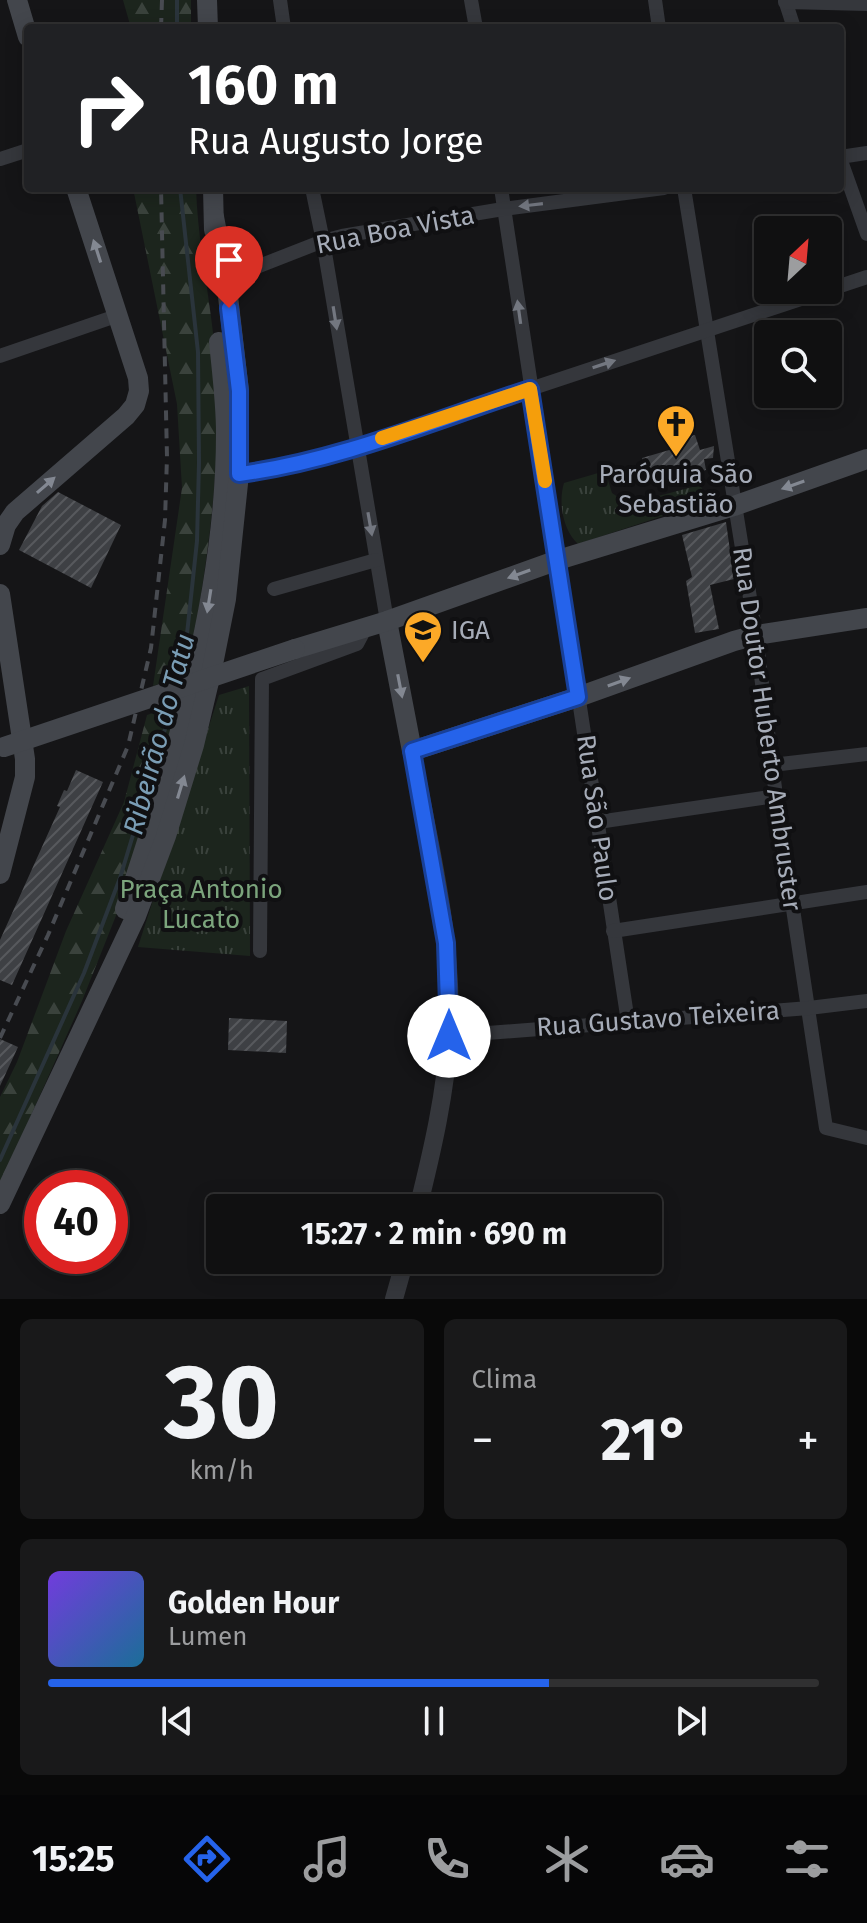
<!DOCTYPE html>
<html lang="pt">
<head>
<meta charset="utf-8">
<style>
	body { margin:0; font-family:"Fira Sans",sans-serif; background:#19191a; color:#f1f3f6; height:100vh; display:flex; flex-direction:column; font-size:30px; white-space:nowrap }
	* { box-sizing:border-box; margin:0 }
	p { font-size:26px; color:#9c9d9f }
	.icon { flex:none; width:44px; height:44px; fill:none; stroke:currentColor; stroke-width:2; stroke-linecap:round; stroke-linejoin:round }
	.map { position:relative; height:1299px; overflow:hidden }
	.drawer { display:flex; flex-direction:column; gap:20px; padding:20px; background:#090909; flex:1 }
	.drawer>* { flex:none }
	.guide { position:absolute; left:24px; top:24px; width:820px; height:168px; border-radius:8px; box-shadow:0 4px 20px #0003,0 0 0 2px #303031; background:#202124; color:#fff; overflow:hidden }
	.needle { width:52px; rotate:26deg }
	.fabs { position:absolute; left:754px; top:216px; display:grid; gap:16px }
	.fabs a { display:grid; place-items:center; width:88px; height:88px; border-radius:8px; background:#101011; box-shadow:0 4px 20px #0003,0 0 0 2px #303031; font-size:40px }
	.speed { position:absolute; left:24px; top:1170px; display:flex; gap:16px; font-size:40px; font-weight:700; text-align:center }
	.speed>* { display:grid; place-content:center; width:104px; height:104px; border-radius:50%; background:#101011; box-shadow:0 4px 20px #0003,0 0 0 2px #303031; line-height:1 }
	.speed .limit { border:12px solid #d22; background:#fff; color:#111 }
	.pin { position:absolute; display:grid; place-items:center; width:68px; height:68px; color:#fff; margin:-82px -34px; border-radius:50% 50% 50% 0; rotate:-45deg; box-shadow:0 0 8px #0007 }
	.pin .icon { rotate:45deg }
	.me { position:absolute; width:88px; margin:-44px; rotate:0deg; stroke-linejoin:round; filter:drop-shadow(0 0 6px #0008) }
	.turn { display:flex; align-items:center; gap:28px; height:168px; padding:0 32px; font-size:36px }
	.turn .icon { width:104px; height:104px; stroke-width:2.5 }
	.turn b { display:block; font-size:56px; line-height:68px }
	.big { font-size:60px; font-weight:700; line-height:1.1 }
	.drawer .widget { flex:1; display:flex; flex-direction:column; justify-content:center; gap:12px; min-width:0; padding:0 28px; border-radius:12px; background:#19191a }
	.drawer .dial { align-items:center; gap:0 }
	.dial b { font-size:104px; line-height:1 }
	.song { display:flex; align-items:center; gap:24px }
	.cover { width:96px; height:96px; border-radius:12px; background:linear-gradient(135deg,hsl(260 70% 55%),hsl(200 70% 35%)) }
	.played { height:8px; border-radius:4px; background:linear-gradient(90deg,#2563eb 65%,#303031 65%) }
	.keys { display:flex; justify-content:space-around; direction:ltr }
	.heat { display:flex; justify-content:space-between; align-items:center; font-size:44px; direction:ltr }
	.drawer .tiles { flex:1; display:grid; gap:20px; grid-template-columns:1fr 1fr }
	.widget:last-child { grid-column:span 2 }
	.trip { position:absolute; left:206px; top:1194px; width:456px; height:80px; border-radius:8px; background:#101011; box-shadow:0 4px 20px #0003,0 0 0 2px #303031; font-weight:700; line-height:80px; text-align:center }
	.tabs { display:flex; height:128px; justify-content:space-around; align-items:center; background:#060607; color:#9c9d9f }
	.tabs .icon { width:56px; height:56px }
	.tabs .on { color:#2563eb }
	.tabs b { font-size:36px; color:#f1f3f6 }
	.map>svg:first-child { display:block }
</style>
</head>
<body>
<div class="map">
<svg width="867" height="1299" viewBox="0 0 867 1299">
	<defs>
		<pattern id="grass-tufts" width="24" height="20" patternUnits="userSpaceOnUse" patternTransform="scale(2)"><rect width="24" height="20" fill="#1c251d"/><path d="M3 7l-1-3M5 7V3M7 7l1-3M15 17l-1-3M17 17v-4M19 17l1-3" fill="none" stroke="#3a423c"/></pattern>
		<pattern id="forest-firs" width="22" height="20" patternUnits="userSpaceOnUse" patternTransform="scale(2)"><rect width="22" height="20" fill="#1c251d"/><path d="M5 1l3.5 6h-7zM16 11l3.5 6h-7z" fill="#3a423c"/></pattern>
		<pattern id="building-hatch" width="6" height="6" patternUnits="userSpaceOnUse" patternTransform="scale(2)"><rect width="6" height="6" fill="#3e4044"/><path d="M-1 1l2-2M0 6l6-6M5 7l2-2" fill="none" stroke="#57595d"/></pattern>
	</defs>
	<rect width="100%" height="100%" fill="#151517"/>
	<g fill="url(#grass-tufts)">
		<path d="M605,471L612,493L628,504L700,485L704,492L702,503L578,544C563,530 558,503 564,483Z"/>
		<polygon points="249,686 250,956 138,947 219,695"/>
	</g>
	<g fill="url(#forest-firs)">
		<polygon points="123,0 191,0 191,28 131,28"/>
		<path d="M133,188H196C198,253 215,317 217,383C221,481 204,578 188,675L153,686L182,488L177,404Z"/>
		<polygon points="183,703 125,893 82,1001 0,1185 0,1097 17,1062 66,931 124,802 147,715"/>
	</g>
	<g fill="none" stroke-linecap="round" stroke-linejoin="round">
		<g stroke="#2a343b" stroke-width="4">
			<polyline points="177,0 177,28"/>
			<polyline points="177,683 187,634 197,541 199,463 198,352 180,188"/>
			<polyline points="0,1160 84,973 120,878 175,696"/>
		</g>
	</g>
	<g fill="url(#building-hatch)">
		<polygon points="695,435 700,450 714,446 713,458 704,459 706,470 649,483 642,458 683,446 681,438"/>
		<polygon points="58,492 121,525 91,588 19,550 42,506"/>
		<polygon points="726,522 734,579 710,585 719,629 695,633 686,581 692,577 682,535"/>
		<polygon points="76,770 103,782 12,985 0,980 0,940 60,807 57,806 64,790 67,791"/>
		<polygon points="229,1018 287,1021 286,1053 228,1050"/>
		<polygon points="0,1039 18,1047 0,1086"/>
	</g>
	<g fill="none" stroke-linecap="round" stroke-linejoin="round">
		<g stroke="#35373c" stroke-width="14">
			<polyline points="280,0 284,28"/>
			<polyline points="471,0 476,28"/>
			<polyline points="655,0 659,28"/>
			<polyline points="785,0 794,28"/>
			<polyline points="785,2 867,4"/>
			<polyline points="840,157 867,153"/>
			<polyline points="840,158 867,234"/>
			<polyline points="0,159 28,150"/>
			<polyline points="312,188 323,241 387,621"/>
			<polyline points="501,188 628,1022"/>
			<polyline points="684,188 756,635 776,796 826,1128 867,1138"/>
			<polyline points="226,279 323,241 342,236 503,209 664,188"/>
			<polyline points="0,356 119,315"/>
			<polyline points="239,474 271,469 356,447 867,277"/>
			<polyline points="274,589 376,560"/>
			<polyline points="772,765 867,754"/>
			<polyline points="598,822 776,796"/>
			<polyline points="613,931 867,892"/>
			<polyline points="260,951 262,679 357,644 366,627"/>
			<polyline points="449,1036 809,1008 867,1001"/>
		</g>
		<g stroke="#35373c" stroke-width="18">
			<path d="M412,751C429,844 454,939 449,1034C446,1092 432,1152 418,1208"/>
			<polyline points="394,1299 405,1260"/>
		</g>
		<g stroke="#43464c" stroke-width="20">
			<polyline points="17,0 28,37"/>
			<polyline points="207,0 208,28"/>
			<polyline points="213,188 214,230"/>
			<polyline points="0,545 6,525 15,512 126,416 135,405 139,391 138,378 76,188"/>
			<polyline points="0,594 25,759 25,777 0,874"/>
			<polyline points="387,621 412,751 578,697 734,641 756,635 867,618"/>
			<polyline points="295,649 387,621 558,560 734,506 867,459"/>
			<path d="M125,909C176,755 226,596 226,433C226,403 222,372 219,342"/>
			<polyline points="0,1204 136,916 166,836 194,745 212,669 226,599 239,474 239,391 226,279 214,217"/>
		</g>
		<g stroke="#484b51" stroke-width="4" stroke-dasharray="10 8" stroke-linecap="butt">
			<polyline points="161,28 162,0"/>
			<polyline points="0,1038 48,935 128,746 151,648 165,520 167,457 161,188"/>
		</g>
		<polyline stroke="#43464c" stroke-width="20" points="4,747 295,649"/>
	</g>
	<defs><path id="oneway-solid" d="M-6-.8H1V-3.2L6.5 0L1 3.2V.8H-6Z" transform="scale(2)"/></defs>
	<g fill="#737780">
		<use href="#oneway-solid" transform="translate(531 205) rotate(173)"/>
		<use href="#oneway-solid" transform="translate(519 312) rotate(-98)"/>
		<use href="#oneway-solid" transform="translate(335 318) rotate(81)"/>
		<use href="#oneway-solid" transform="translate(604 364) rotate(-18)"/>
		<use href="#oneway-solid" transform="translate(370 524) rotate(80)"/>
	</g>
	<g fill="#838892">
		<use href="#oneway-solid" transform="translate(97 251) rotate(-108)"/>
		<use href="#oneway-solid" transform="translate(46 485) rotate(-41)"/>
		<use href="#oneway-solid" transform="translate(793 485) rotate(161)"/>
		<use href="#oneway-solid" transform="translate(519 574) rotate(160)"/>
		<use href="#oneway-solid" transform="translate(209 601) rotate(99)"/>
		<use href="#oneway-solid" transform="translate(619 682) rotate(-20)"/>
		<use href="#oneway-solid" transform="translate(400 686) rotate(79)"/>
		<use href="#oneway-solid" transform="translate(181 787) rotate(-73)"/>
	</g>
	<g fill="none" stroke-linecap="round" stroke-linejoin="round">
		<g stroke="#184099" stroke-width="20">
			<path id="route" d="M229,308L239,391V474C339,461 435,420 530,389L578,697L412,751L446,943L449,1036"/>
		</g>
		<use href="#route" stroke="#2563eb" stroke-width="14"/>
		<polyline stroke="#f59e0b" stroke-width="14" points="382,438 530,389 545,481"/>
	</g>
	<defs>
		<g id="church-pin" transform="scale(2)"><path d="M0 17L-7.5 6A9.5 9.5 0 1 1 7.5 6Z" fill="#fca927" stroke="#101012"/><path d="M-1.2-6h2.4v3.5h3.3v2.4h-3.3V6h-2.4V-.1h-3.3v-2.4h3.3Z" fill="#111"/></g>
		<g id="university-pin" transform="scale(2)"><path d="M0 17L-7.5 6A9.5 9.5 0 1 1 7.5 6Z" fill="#fca927" stroke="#101012"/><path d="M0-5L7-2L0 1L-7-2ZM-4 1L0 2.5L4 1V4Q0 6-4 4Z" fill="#111"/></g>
	</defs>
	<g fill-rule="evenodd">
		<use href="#church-pin" x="676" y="424"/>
		<use href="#university-pin" x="423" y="630"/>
	</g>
	<g text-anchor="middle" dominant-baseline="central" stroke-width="8" stroke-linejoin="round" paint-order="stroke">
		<g font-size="26" fill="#a6acb8" stroke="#101012">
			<text transform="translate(395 230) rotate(-11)">Rua Boa Vista</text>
			<text transform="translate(767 729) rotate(82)">Rua Doutor Huberto Ambruster</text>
			<text transform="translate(597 818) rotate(82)">Rua São Paulo</text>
			<text transform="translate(658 1019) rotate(-4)">Rua Gustavo Teixeira</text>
		</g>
		<g font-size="26" fill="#a6acb8" stroke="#101012">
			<text x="676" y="474">Paróquia São<tspan x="676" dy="30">Sebastião</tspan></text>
			<text x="451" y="630" text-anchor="start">IGA</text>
		</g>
		<g font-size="26" fill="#7ba47c" stroke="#101012">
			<text x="201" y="889">Praça Antonio<tspan x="201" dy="30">Lucato</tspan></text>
		</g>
		<g font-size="28" font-style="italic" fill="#7a9db5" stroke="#101012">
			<text transform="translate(159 734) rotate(-75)">Ribeirão do Tatu</text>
		</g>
	</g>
</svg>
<div class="fabs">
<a><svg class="needle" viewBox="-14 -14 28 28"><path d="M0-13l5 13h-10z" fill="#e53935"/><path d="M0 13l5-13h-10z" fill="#9c9d9f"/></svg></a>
<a><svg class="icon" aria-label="search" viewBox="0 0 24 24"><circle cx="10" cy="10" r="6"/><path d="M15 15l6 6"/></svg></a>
</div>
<div class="speed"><div class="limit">40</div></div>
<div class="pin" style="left:229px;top:308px;background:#d93025"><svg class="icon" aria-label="arrive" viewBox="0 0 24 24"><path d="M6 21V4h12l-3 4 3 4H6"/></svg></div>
<svg class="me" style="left:449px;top:1036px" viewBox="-20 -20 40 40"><circle r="19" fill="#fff"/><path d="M0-13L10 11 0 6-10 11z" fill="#2563eb"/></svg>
<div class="trip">15:27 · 2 min · 690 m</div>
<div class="guide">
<div class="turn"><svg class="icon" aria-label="right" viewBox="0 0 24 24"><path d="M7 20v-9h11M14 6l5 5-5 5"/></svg><div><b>160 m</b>Rua Augusto Jorge</div></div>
</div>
</div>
<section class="drawer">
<div class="tiles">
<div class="widget dial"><b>30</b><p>km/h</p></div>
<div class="widget"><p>Clima</p>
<div class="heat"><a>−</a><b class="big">21°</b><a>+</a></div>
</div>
<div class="widget">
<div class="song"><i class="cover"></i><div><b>Golden Hour</b><p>Lumen</p></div></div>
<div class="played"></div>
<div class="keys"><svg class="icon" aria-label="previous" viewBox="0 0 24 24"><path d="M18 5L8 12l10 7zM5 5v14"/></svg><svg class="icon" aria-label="pause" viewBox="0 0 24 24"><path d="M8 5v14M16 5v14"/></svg><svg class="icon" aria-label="next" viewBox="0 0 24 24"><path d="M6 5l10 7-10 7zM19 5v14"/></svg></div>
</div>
</div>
</section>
<nav class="tabs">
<b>15:25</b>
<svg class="icon on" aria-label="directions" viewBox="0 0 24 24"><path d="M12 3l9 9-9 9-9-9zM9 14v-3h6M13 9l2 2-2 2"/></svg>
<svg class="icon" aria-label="music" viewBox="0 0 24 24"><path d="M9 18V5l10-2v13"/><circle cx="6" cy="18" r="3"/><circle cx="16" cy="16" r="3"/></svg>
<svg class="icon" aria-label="phone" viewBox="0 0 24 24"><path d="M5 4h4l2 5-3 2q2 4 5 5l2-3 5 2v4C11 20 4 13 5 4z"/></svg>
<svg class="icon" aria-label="climate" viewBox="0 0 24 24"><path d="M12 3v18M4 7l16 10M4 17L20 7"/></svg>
<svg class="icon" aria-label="car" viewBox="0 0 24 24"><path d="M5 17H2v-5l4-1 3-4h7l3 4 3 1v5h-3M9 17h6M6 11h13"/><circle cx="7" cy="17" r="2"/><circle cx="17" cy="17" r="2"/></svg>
<svg class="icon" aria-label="filters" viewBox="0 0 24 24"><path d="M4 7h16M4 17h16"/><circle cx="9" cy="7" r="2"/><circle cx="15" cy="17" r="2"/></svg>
</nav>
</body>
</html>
